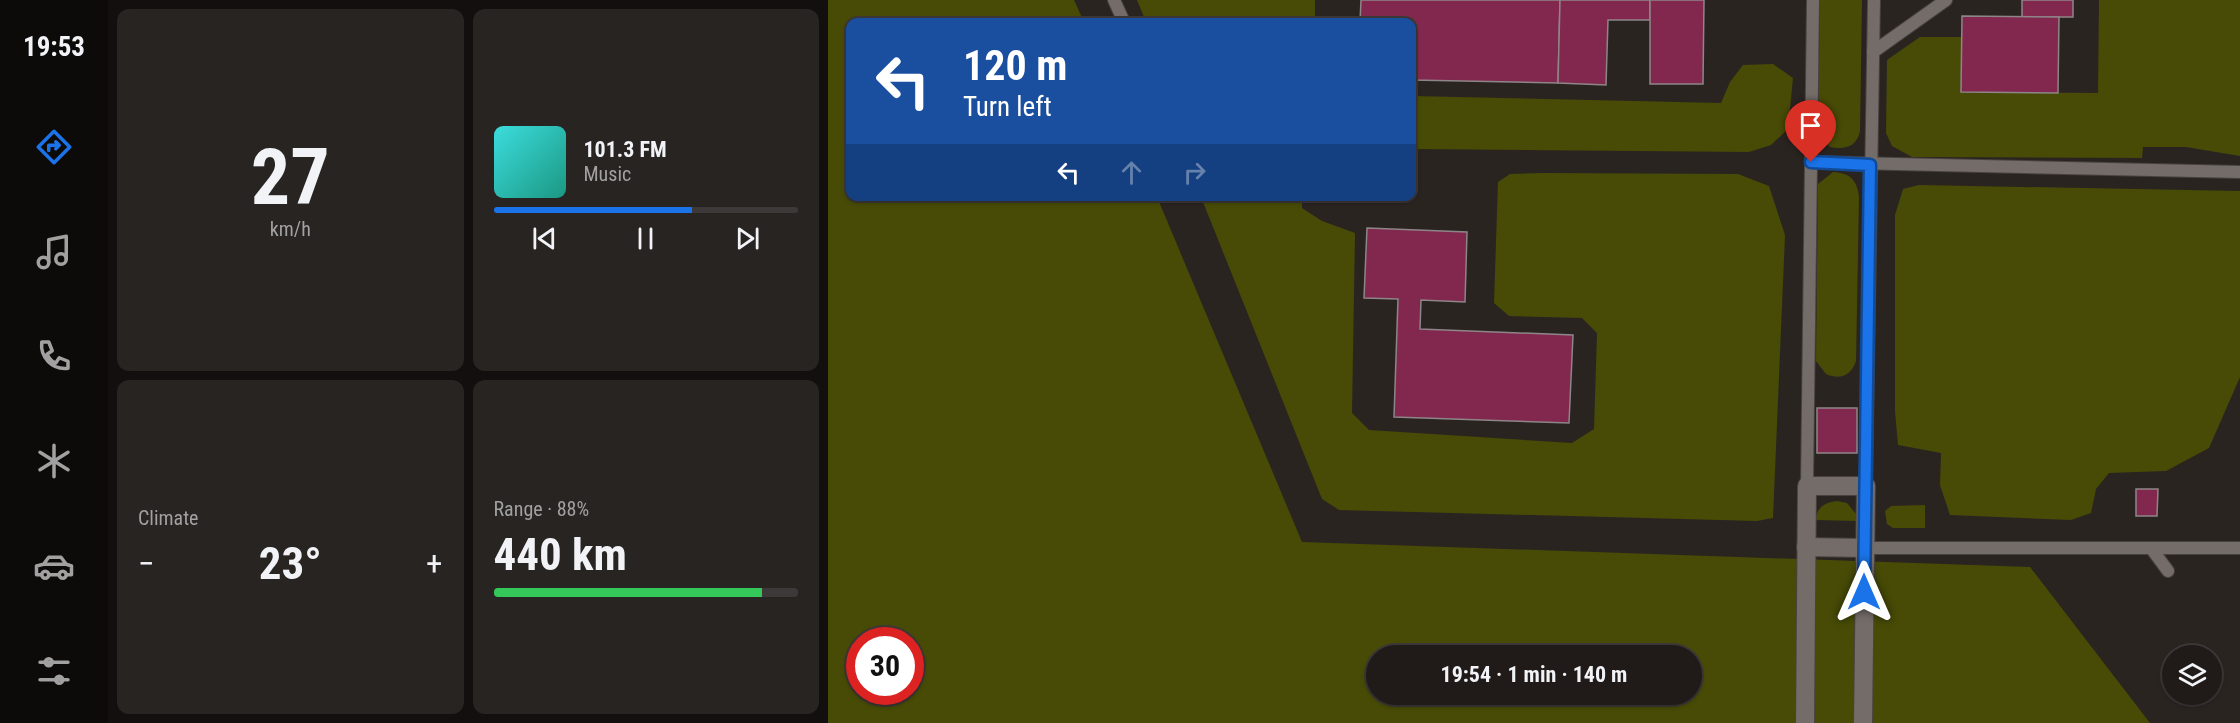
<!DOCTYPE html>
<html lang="en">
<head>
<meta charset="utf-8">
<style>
	body { margin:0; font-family:"Roboto Condensed",sans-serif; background:#282422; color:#f1f3f6; height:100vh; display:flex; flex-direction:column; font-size:22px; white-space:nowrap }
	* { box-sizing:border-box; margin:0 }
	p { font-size:20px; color:#a2a1a2 }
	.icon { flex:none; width:33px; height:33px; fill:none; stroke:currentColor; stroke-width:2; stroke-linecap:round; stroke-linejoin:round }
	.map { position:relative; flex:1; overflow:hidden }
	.details { display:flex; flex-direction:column; gap:9px; padding:9px; background:#120f0e; width:720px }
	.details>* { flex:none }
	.banner { position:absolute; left:18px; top:18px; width:570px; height:183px; border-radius:12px; box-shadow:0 2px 4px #0004,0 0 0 2px #3d3938; background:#1a4fa0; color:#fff; overflow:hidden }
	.fabs { position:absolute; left:1334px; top:645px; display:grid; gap:12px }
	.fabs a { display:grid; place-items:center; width:60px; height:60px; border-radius:50%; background:#201b19; box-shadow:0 2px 4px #0004,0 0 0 2px #3d3938; font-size:30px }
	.speed { position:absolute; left:18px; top:627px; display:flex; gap:12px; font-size:30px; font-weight:700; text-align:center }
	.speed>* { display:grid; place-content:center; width:78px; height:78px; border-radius:50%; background:#201b19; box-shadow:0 2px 4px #0004,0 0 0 2px #3d3938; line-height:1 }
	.speed .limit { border:9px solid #d22; background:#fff; color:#111 }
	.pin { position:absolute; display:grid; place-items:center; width:51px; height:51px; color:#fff; margin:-62px -26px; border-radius:50% 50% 50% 0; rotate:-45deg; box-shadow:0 0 6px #0007 }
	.pin .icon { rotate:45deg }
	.me { position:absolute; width:66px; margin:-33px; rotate:0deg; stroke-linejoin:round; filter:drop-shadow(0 0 4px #0008) }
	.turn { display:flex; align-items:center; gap:21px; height:126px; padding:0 18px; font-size:27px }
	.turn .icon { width:78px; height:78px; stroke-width:2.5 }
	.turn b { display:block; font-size:42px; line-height:51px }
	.lanes { display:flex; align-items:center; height:57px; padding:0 18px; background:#0003; justify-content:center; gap:30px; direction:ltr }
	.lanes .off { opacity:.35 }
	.big { font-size:45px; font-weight:700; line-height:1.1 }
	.details .card { flex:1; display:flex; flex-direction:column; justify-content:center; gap:9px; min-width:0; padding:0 21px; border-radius:12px; background:#282422 }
	.details .dial { align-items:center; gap:0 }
	.dial b { font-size:78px; line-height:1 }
	.song { display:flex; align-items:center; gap:18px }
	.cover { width:72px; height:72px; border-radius:9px; background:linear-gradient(135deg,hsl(180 70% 55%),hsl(170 70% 35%)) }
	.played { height:6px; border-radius:3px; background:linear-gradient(90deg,#1a73e8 65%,#3d3938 65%) }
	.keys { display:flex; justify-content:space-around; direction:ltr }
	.heat { display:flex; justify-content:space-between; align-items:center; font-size:33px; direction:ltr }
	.charge { height:9px; border-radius:4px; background:linear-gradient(90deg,#34c759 88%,#3d3938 0) }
	.details .tiles { flex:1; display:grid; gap:9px; grid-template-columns:repeat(2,1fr) }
	.trip { position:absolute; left:538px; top:645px; width:336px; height:60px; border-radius:30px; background:#201b19; box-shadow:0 2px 4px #0004,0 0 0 2px #3d3938; font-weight:700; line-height:60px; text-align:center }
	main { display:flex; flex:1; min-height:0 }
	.tabs { display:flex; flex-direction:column; width:108px; justify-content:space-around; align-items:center; background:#0d0b0a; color:#a2a1a2 }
	.tabs .icon { width:42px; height:42px }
	.tabs .current { color:#1a73e8 }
	.tabs b { font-size:27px; color:#f1f3f6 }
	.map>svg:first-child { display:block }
</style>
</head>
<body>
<main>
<nav class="tabs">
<b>19:53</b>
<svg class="icon current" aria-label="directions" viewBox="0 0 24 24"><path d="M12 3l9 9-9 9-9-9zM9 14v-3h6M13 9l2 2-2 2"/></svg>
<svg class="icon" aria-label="music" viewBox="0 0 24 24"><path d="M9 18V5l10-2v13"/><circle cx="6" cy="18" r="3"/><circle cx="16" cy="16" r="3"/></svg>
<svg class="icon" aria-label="phone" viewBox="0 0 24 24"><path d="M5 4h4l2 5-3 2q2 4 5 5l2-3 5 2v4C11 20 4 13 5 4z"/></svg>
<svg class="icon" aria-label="climate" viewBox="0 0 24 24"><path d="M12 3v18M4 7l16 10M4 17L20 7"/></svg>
<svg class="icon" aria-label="car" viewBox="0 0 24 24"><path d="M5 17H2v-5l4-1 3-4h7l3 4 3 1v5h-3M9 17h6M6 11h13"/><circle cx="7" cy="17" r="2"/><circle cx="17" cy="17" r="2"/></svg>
<svg class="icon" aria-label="filters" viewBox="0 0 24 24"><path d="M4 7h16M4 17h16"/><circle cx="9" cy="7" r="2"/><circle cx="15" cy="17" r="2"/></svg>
</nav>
<section class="details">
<div class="tiles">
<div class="card dial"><b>27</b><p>km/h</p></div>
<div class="card">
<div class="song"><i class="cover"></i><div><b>101.3 FM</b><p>Music</p></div></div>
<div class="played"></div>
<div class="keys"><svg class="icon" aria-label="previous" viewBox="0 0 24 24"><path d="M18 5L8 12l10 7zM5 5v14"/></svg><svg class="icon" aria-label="pause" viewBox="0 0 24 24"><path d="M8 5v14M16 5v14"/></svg><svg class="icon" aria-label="next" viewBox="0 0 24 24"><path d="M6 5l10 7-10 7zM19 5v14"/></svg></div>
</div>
<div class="card"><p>Climate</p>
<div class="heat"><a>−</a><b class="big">23°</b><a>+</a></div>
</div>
<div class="card"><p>Range · 88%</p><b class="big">440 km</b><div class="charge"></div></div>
</div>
</section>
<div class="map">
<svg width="1412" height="723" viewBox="0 0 1412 723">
	<rect width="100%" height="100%" fill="#2a2421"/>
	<g fill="#474b06" fill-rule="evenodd">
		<path d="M0,0H246L256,22H22V196L329,197L474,542L1202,567L1322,723H0ZM32,640H82V692H32ZM549,656H864V694H549Z"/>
		<polygon points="309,0 487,0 487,22 318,22"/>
		<path d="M992,0H1034L1032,131C1029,147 1016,150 1002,147L990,131Z"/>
		<polygon points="1271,0 1412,0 1412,156 1358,147 1315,147 1314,158 1084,157 1064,146 1058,133 1059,60 1092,37 1134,37 1133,92 1270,93"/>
		<polygon points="945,64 965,78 960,129 943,145 921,152 584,149 584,96 893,103 902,82 915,65"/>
		<path d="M1005,172C1022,173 1029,180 1031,197L1028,361C1023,376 1012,380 998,374L988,361L990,184Z"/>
		<polygon points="714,173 910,174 941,186 957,235 945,518 929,521 511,510 494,499 373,197 474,197 474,208 494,221 527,233 524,413 541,430 744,443 766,429 769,333 754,318 681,316 666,303 670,182 682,174"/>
		<polygon points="1091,185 1412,191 1412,377 1381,448 1338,471 1281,473 1268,489 1263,513 1243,520 1122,515 1112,485 1113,453 1070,445 1067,411 1067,215 1075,189"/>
		<path d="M1009,501L1019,503L1028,514L1030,521L987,520C990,507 995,503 1009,501Z"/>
		<polygon points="1097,505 1097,528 1065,528 1059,524 1057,511 1063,506"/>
	</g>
	<g fill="#82284f" stroke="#8e8588" stroke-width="1.5">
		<polygon points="533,0 732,0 730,83 584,80 584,22 532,22"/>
		<polygon points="732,0 822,0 822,20 780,20 778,85 730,83"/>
		<polygon points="822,0 876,0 875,84 822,84"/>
		<rect x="1194" y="0" width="51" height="17"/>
		<polygon points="1134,16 1231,17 1230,93 1133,92"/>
		<polygon points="539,228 639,232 637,302 593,300 592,329 745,335 741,423 566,417 570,299 536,298"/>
		<rect x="989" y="408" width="40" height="45"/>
		<polygon points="1308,489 1330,489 1329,516 1308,516"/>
	</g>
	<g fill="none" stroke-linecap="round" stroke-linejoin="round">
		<g stroke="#484340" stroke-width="14">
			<g id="lane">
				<polyline points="286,0 296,22"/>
				<polyline points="1045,52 1118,0"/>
				<polyline points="983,162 1412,172"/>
				<polyline points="979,486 985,0"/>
				<polyline points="1038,486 1046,0"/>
				<polyline points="1036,548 1412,548"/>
				<polyline points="1323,548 1340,571"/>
			</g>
		</g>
		<g stroke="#484340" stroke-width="20">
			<g id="street">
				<polyline points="978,547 1036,548"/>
				<polyline points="977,723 979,486 1038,486 1035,723"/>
			</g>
		</g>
		<use href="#lane" stroke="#736c68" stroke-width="12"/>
		<use href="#street" stroke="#736c68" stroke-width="18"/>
	</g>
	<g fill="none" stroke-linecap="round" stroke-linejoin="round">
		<g stroke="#114b97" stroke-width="15">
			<polyline id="route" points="983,162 1042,165 1036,592"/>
		</g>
		<use href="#route" stroke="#1a73e8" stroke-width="10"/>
	</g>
</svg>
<div class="fabs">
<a><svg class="icon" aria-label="layers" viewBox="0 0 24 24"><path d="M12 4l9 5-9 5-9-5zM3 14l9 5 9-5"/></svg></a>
</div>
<div class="speed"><div class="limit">30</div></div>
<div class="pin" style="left:983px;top:162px;background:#d93025"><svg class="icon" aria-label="arrive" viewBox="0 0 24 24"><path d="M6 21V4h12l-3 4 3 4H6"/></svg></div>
<svg class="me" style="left:1036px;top:592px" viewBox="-20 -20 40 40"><path d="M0-17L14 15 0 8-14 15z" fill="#1a73e8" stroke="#fff" stroke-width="4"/></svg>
<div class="trip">19:54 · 1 min · 140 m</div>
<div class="banner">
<div class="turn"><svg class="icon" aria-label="left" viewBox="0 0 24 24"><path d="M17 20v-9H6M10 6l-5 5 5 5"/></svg><div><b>120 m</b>Turn left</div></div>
<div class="lanes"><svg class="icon" aria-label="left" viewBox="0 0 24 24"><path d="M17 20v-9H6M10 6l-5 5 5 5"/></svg><svg class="icon off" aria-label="ahead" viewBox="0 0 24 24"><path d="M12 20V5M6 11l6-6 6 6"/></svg><svg class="icon off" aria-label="right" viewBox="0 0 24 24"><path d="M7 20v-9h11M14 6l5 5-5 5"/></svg></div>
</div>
</div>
</main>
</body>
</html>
